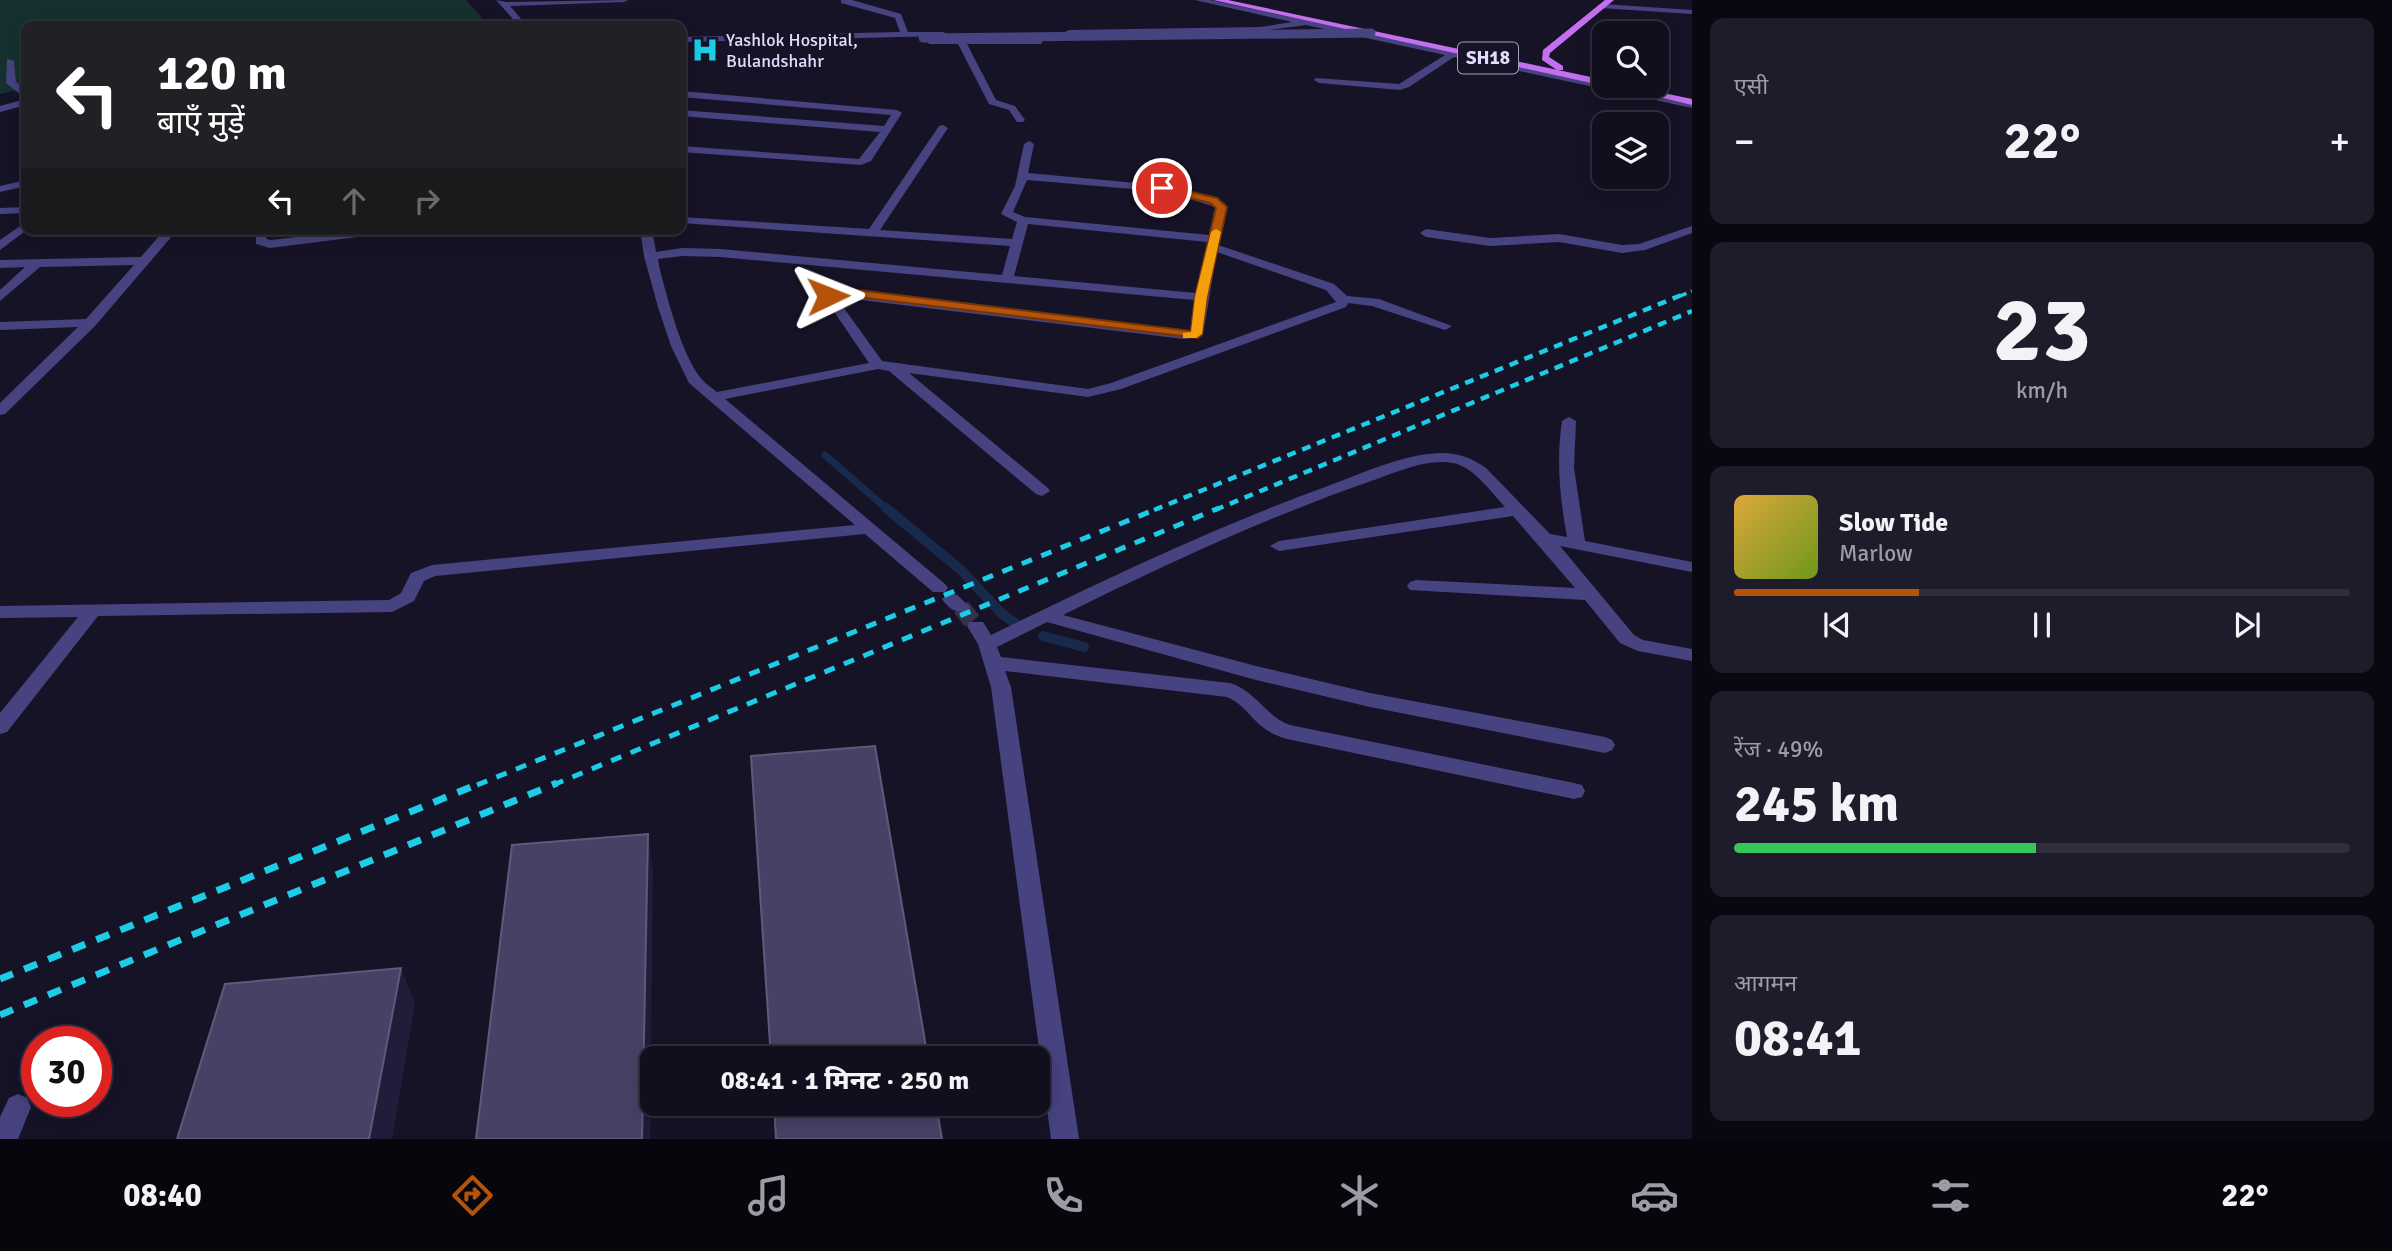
<!DOCTYPE html>
<html lang="hi">
<head>
<meta charset="utf-8">
<style>
	body { margin:0; font-family:Signika,"Noto Sans Devanagari",sans-serif; background:#1e1c2a; color:#f1f3f6; height:100vh; display:flex; flex-direction:column; font-size:26px; white-space:nowrap }
	* { box-sizing:border-box; margin:0 }
	p { font-size:23px; color:#9c9ca4 }
	.icon { flex:none; width:38px; height:38px; fill:none; stroke:currentColor; stroke-width:2; stroke-linecap:round; stroke-linejoin:round }
	.map { position:relative; flex:1; overflow:hidden }
	.drawer { display:flex; flex-direction:column; gap:18px; padding:18px; background:#090810; width:700px }
	.drawer>* { flex:none }
	.guide { position:absolute; left:21px; top:21px; width:665px; height:214px; border-radius:14px; box-shadow:0 4px 18px #0003,0 0 0 2px #302e3b; background:#202124; color:#fff; overflow:hidden }
	.controls { position:absolute; left:1592px; top:21px; display:grid; gap:14px }
	.controls a { display:grid; place-items:center; width:77px; height:77px; border-radius:14px; background:#110e1d; box-shadow:0 4px 18px #0003,0 0 0 2px #302e3b; font-size:35px }
	.speed { position:absolute; left:21px; top:1026px; display:flex; gap:14px; font-size:35px; font-weight:700; text-align:center }
	.speed>* { display:grid; place-content:center; width:91px; height:91px; border-radius:50%; background:#110e1d; box-shadow:0 4px 18px #0003,0 0 0 2px #302e3b; line-height:1 }
	.speed .limit { border:10px solid #d22; background:#fff; color:#111 }
	.pin { position:absolute; display:grid; place-items:center; width:60px; height:60px; color:#fff; margin:-30px; border:4px solid #fff; border-radius:50%; box-shadow:0 2px 7px #0007 }
	.me { position:absolute; width:77px; margin:-38px; rotate:88deg; stroke-linejoin:round; filter:drop-shadow(0 0 5px #0008) }
	.turn { display:flex; align-items:center; gap:24px; height:147px; padding:0 21px; font-size:32px }
	.turn .icon { width:91px; height:91px; stroke-width:2.5 }
	.turn b { display:block; font-size:49px; line-height:60px }
	.lanes { display:flex; align-items:center; height:66px; padding:0 21px; background:#0003; justify-content:center; gap:35px; direction:ltr }
	.lanes .off { opacity:.35 }
	.big { font-size:52px; font-weight:800; line-height:1.1 }
	.drawer .widget { flex:1; display:flex; flex-direction:column; justify-content:center; gap:10px; min-width:0; padding:0 24px; border-radius:14px; background:#1e1c2a }
	.drawer .dial { align-items:center; gap:0 }
	.dial b { font-size:91px; line-height:1 }
	.song { display:flex; align-items:center; gap:21px }
	.cover { width:84px; height:84px; border-radius:10px; background:linear-gradient(135deg,hsl(40 70% 55%),hsl(80 70% 35%)) }
	.played { height:7px; border-radius:4px; background:linear-gradient(90deg,#b45309 30%,#302e3b 30%) }
	.keys { display:flex; justify-content:space-around; direction:ltr }
	.heat { display:flex; justify-content:space-between; align-items:center; font-size:38px; direction:ltr }
	.charge { height:10px; border-radius:5px; background:linear-gradient(90deg,#34c759 49%,#302e3b 0) }
	.trip { position:absolute; left:640px; top:1046px; width:410px; height:70px; border-radius:14px; background:#110e1d; box-shadow:0 4px 18px #0003,0 0 0 2px #302e3b; font-weight:800; line-height:70px; text-align:center }
	.dock { display:flex; height:112px; justify-content:space-around; align-items:center; background:#07060c; color:#9c9ca4 }
	.dock .icon { width:49px; height:49px }
	.dock .on { color:#b45309 }
	.dock b { font-size:32px; color:#f1f3f6 }
	main { display:flex; flex:1; min-height:0 }
	.map>svg:first-child { display:block }
</style>
</head>
<body>
<main>
<div class="map">
<svg width="1692" height="1139" viewBox="0 0 1692 1139">
	<rect width="100%" height="100%" fill="#171327"/>
	<polygon fill="#163030" points="0,0 466,0 489,26 26,26 26,88 0,94"/>
	<g fill="none" stroke-linecap="round" stroke-linejoin="round">
		<polyline stroke="#172a4c" stroke-width="7" points="825,455 888,510"/>
		<g stroke="#172a4c" stroke-width="10">
			<polyline points="886,508 961,570 1001,613 1016,624"/>
			<polyline points="1043,636 1084,647"/>
		</g>
		<polyline stroke="#353147" stroke-width="18" stroke-dasharray="18 10" stroke-linecap="butt" points="961,607 976,626"/>
		<g fill="#474380" fill-rule="evenodd">
			<polygon points="496,0 506,2 628,0 624,2 510,6 527,26 519,26"/>
			<polygon points="841,0 852,0 901,14 908,32 943,32 947,34 943,36 681,42 681,37 900,32 895,18 841,3"/>
			<polygon points="1195,0 1210,0 1692,102 1692,108 1454,57 1409,87 1400,90 1319,83 1314,80 1316,78 1399,84 1445,55 1306,25 1261,31 1069,34 1065,32 1069,30 1261,27 1292,22"/>
			<polygon points="1603,4 1692,10 1692,14 1600,8"/>
			<polygon points="926,39 1044,39 1041,44 967,44 996,100 1015,106 1025,120 1023,122 1017,122 1009,110 989,104 958,44 929,44"/>
			<polygon points="7,59 14,61 16,82 26,91 26,99 6,83"/>
			<polygon points="681,91 897,110 902,113 871,161 861,165 681,152 681,146 859,159 880,132 681,116 681,110 884,126 891,115 681,97"/>
			<polygon points="26,99 26,105 0,112 0,106"/>
			<path d="M943,125L948,128L880,230L1012,239L1017,222L1001,214L1015,186L1024,144L1029,141L1034,144L1028,173L1169,186L1225,203L1218,245L1334,284L1347,296L1379,299L1452,326L1445,330L1372,306L1348,303L1346,307L1121,389L1088,397L909,373L1048,488L1050,491L1042,496L1036,494L889,371L878,369L725,399L945,584L948,588L945,592H933L865,534L435,576L424,581L414,601L392,612L98,616L7,732L0,734V713L78,617L0,618V606L389,600L401,593L411,573L432,565L855,525L689,383L671,346L658,307L644,256L640,229H652L656,252L682,248L720,249L1002,275L1010,246L681,223V217L869,229L939,126ZM1027,180L1168,192L1215,207L1209,235L1025,217L1013,212ZM1028,224L1207,242L1196,293L1014,276ZM1217,252L1326,290L1336,302L1111,383L1088,389L882,361L836,297L1184,339L1201,337L1203,334ZM682,256L720,257L1194,300L1190,330L1184,331L841,288L822,294L869,363L717,392C712,388 704,383 700,377C681,353 667,297 659,266L658,259Z"/>
			<polygon points="26,180 26,186 0,192 0,186"/>
			<polygon points="26,207 26,213 0,214 0,208"/>
			<polygon points="26,222 28,229 0,250 0,240"/>
			<polygon points="1692,226 1692,233 1645,250 1622,253 1559,242 1490,246 1426,237 1420,233 1426,229 1490,238 1559,234 1622,245 1639,244"/>
			<polygon points="165,229 178,229 95,326 5,414 0,415 0,403 78,327 0,330 0,322 86,319 134,265 40,267 0,301 0,290 25,267 0,268 0,260 141,257"/>
			<polygon points="256,229 268,229 266,239 271,240 365,229 403,229 397,232 270,248 256,244"/>
			<path d="M1569,417L1576,421L1574,468L1585,541L1692,562V572L1560,546L1634,635L1643,640L1692,649V661L1638,651L1620,643L1585,600L1410,590L1407,586L1410,582L1416,580L1575,588L1513,516L1279,551L1270,546L1279,541L1505,507C1491,492 1474,467 1453,463C1426,458 1395,473 1371,481C1265,518 1164,565 1063,615L1256,666L1370,693L1605,737L1612,740L1615,745L1612,750L1605,753L1370,707L1256,680L1047,622L997,647L1001,657L1230,683C1256,691 1265,716 1290,725L1574,783L1582,785L1585,791L1582,797L1574,799L1287,739C1252,729 1252,708 1227,697L1005,671L1011,687L1079,1139H1051L991,687L978,644L967,626L969,622H983L991,635C1102,581 1212,528 1328,486C1363,473 1403,454 1441,453C1458,453 1472,458 1486,468L1550,534L1567,537C1560,498 1556,461 1562,421Z"/>
			<path d="M951,593L957,595L970,607L967,611C956,614 948,608 942,599Z"/>
			<polygon points="18,1094 27,1098 31,1107 18,1139 0,1139 0,1117 9,1098"/>
		</g>
		<g fill="#c36fef" fill-rule="evenodd">
			<polygon points="1213,0 1228,0 1605,80 1605,86"/>
			<polygon points="1605,0 1614,0 1550,53 1549,57 1563,66 1563,70 1557,70 1542,60 1543,50"/>
			<polygon points="1614,86 1630,86 1692,99 1692,105"/>
		</g>
		<polyline stroke="#1dcce6" stroke-width="3.5" stroke-dasharray="7 5" stroke-linecap="butt" points="1680,296 1692,291"/>
		<g stroke="#1dcce6" stroke-width="4.5" stroke-dasharray="9 7" stroke-linecap="butt">
			<polyline points="1154,510 1684,294"/>
			<polyline points="1215,510 1692,311"/>
		</g>
		<g stroke="#1dcce6" stroke-width="5" stroke-dasharray="11 10" stroke-linecap="butt">
			<polyline points="477,785 1159,508"/>
			<polyline points="553,785 1219,508"/>
		</g>
		<g stroke="#1dcce6" stroke-width="7" stroke-dasharray="14 12" stroke-linecap="butt">
			<polyline points="0,979 481,783"/>
			<polyline points="0,1015 557,783"/>
		</g>
		<polyline stroke="#474380" stroke-width="9" points="923,38 1371,33"/>
	</g>
	<g fill="#221b3a">
		<polygon points="648,834 653,871 650,1139 642,1139"/>
		<polygon points="401,968 415,1004 392,1139 369,1139"/>
	</g>
	<g fill="#484165" stroke="#60597c" stroke-width="2">
		<polygon points="875,746 928,1059 771,1059 751,756"/>
		<polygon points="648,834 642,1139 476,1139 512,845"/>
		<polygon points="401,968 369,1139 177,1139 225,984"/>
		<polygon points="774,1104 936,1104 942,1139 776,1139"/>
	</g>
	<polygon fill="#b45309" stroke="#753606" stroke-width="2" points="1162,185 1217,198 1227,207 1207,297 1202,334 1198,338 841,295 828,299 822,296 829,290 841,288 1191,331 1195,297 1216,208 1210,203 1159,191 1157,188"/>
	<polygon fill="#f59e0b" points="1216,229 1221,232 1207,297 1202,334 1196,338 1183,338 1183,333 1191,332 1195,297 1211,232"/>
	<defs>
		<g id="hospital-bare" transform="scale(2.1)"><path d="M-5-5h3v3.5h4V-5h3V5h-3V1.5h-4V5h-3Z" fill="#1dcce6" stroke="#171327" stroke-width="2.5" paint-order="stroke"/></g>
	</defs>
	<g fill-rule="evenodd">
		<use href="#hospital-bare" x="705" y="50"/>
	</g>
	<g text-anchor="middle" dominant-baseline="central" stroke-width="7" stroke-linejoin="round" paint-order="stroke">
		<g font-size="18" fill="#e1dcfb" stroke="#171327" text-anchor="start">
			<text x="726" y="40">Yashlok Hospital,<tspan x="726" dy="21">Bulandshahr</tspan></text>
		</g>
		<rect fill="#171327" stroke="#a4a0bb" stroke-width="2" x="1458" y="42.5" width="60" height="31" rx="5"/>
		<g font-size="19" font-weight="bold" fill="#e1dcfb">
			<text x="1488" y="58">SH18</text>
		</g>
	</g>
</svg>
<div class="controls">
<a><svg class="icon" aria-label="search" viewBox="0 0 24 24"><circle cx="10" cy="10" r="6"/><path d="M15 15l6 6"/></svg></a>
<a><svg class="icon" aria-label="layers" viewBox="0 0 24 24"><path d="M12 4l9 5-9 5-9-5zM3 14l9 5 9-5"/></svg></a>
</div>
<div class="speed"><div class="limit">30</div></div>
<div class="pin" style="left:1162px;top:188px;background:#d93025"><svg class="icon" aria-label="arrive" viewBox="0 0 24 24"><path d="M6 21V4h12l-3 4 3 4H6"/></svg></div>
<svg class="me" style="left:828px;top:296px" viewBox="-20 -20 40 40"><path d="M0-17L14 15 0 8-14 15z" fill="#b45309" stroke="#fff" stroke-width="4"/></svg>
<div class="trip">08:41 · 1 मिनट · 250 m</div>
<div class="guide">
<div class="turn"><svg class="icon" aria-label="left" viewBox="0 0 24 24"><path d="M17 20v-9H6M10 6l-5 5 5 5"/></svg><div><b>120 m</b>बाएँ मुड़ें</div></div>
<div class="lanes"><svg class="icon" aria-label="left" viewBox="0 0 24 24"><path d="M17 20v-9H6M10 6l-5 5 5 5"/></svg><svg class="icon off" aria-label="ahead" viewBox="0 0 24 24"><path d="M12 20V5M6 11l6-6 6 6"/></svg><svg class="icon off" aria-label="right" viewBox="0 0 24 24"><path d="M7 20v-9h11M14 6l5 5-5 5"/></svg></div>
</div>
</div>
<section class="drawer">
<div class="widget"><p>एसी</p>
<div class="heat"><a>−</a><b class="big">22°</b><a>+</a></div>
</div>
<div class="widget dial"><b>23</b><p>km/h</p></div>
<div class="widget">
<div class="song"><i class="cover"></i><div><b>Slow Tide</b><p>Marlow</p></div></div>
<div class="played"></div>
<div class="keys"><svg class="icon" aria-label="previous" viewBox="0 0 24 24"><path d="M18 5L8 12l10 7zM5 5v14"/></svg><svg class="icon" aria-label="pause" viewBox="0 0 24 24"><path d="M8 5v14M16 5v14"/></svg><svg class="icon" aria-label="next" viewBox="0 0 24 24"><path d="M6 5l10 7-10 7zM19 5v14"/></svg></div>
</div>
<div class="widget"><p>रेंज · 49%</p><b class="big">245 km</b><div class="charge"></div></div>
<div class="widget"><p>आगमन</p><b class="big">08:41</b></div>
</section>
</main>
<nav class="dock">
<b>08:40</b>
<svg class="icon on" aria-label="directions" viewBox="0 0 24 24"><path d="M12 3l9 9-9 9-9-9zM9 14v-3h6M13 9l2 2-2 2"/></svg>
<svg class="icon" aria-label="music" viewBox="0 0 24 24"><path d="M9 18V5l10-2v13"/><circle cx="6" cy="18" r="3"/><circle cx="16" cy="16" r="3"/></svg>
<svg class="icon" aria-label="phone" viewBox="0 0 24 24"><path d="M5 4h4l2 5-3 2q2 4 5 5l2-3 5 2v4C11 20 4 13 5 4z"/></svg>
<svg class="icon" aria-label="climate" viewBox="0 0 24 24"><path d="M12 3v18M4 7l16 10M4 17L20 7"/></svg>
<svg class="icon" aria-label="car" viewBox="0 0 24 24"><path d="M5 17H2v-5l4-1 3-4h7l3 4 3 1v5h-3M9 17h6M6 11h13"/><circle cx="7" cy="17" r="2"/><circle cx="17" cy="17" r="2"/></svg>
<svg class="icon" aria-label="filters" viewBox="0 0 24 24"><path d="M4 7h16M4 17h16"/><circle cx="9" cy="7" r="2"/><circle cx="15" cy="17" r="2"/></svg>
<b>22°</b>
</nav>
</body>
</html>
